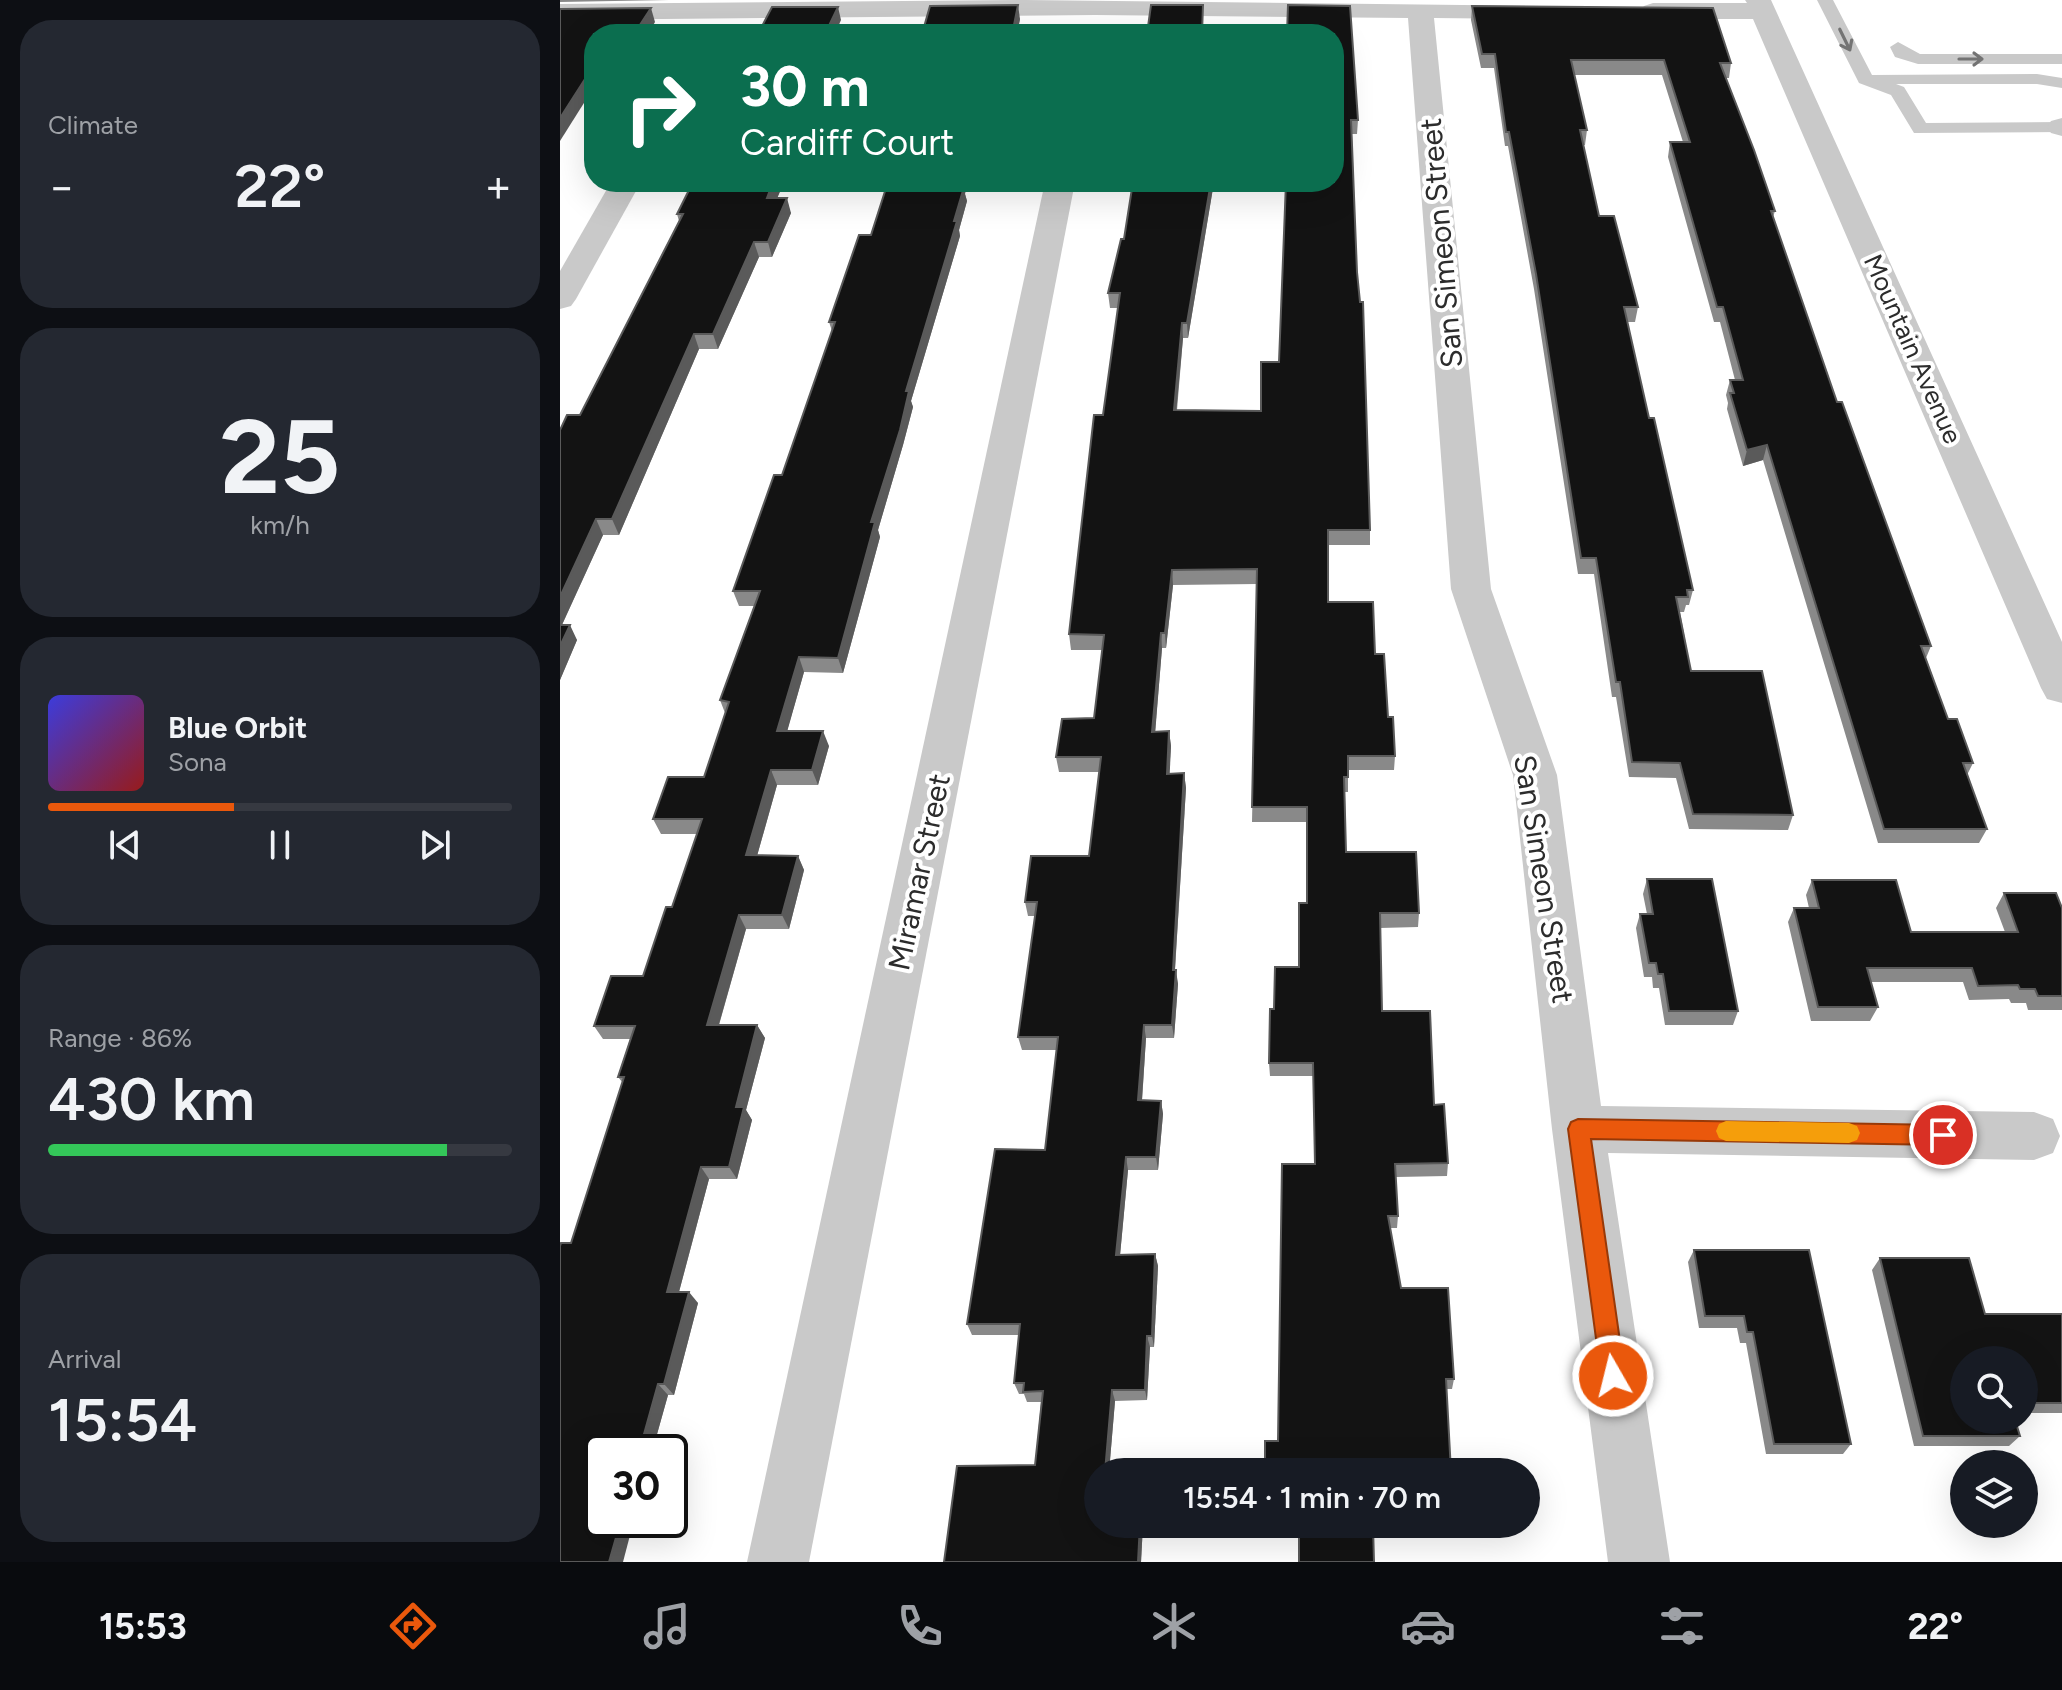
<!DOCTYPE html>
<html lang="en">
<head>
<meta charset="utf-8">
<style>
	body { margin:0; font-family:Figtree,sans-serif; background:#242831; color:#f1f3f6; height:100vh; display:flex; flex-direction:column; font-size:30px; white-space:nowrap }
	* { box-sizing:border-box; margin:0 }
	p { font-size:26px; color:#9ea1a6 }
	.icon { flex:none; width:44px; height:44px; fill:none; stroke:currentColor; stroke-width:2; stroke-linecap:round; stroke-linejoin:round }
	.map { position:relative; flex:1; overflow:hidden }
	.details { display:flex; flex-direction:column; gap:20px; padding:20px; background:#0d0f14; width:560px }
	.details>* { flex:none }
	.top-card { position:absolute; left:24px; top:24px; width:760px; height:168px; border-radius:32px; box-shadow:0 8px 32px #0002; background:#0b6e4f; color:#fff; overflow:hidden }
	.tools { position:absolute; left:1390px; top:1346px; display:grid; gap:16px }
	.tools a { display:grid; place-items:center; width:88px; height:88px; border-radius:50%; background:#171b24; box-shadow:0 8px 32px #0002; font-size:40px }
	.speed { position:absolute; left:24px; top:1434px; display:flex; gap:16px; font-size:40px; font-weight:700; text-align:center }
	.speed>* { display:grid; place-content:center; width:104px; height:104px; border-radius:50%; background:#171b24; box-shadow:0 8px 32px #0002; line-height:1 }
	.speed .limit { border:4px solid #111; border-radius:12px; background:#fff; color:#111 }
	.pin { position:absolute; display:grid; place-items:center; width:68px; height:68px; color:#fff; margin:-34px; border:4px solid #fff; border-radius:50%; box-shadow:0 2px 8px #0007 }
	.me { position:absolute; width:88px; margin:-44px; rotate:352deg; stroke-linejoin:round; filter:drop-shadow(0 0 6px #0008) }
	.turn { display:flex; align-items:center; gap:28px; height:168px; padding:0 24px; font-size:36px }
	.turn .icon { width:104px; height:104px; stroke-width:2.5 }
	.turn b { display:block; font-size:56px; line-height:68px }
	.big { font-size:60px; font-weight:600; line-height:1.1 }
	.details .tile { flex:1; display:flex; flex-direction:column; justify-content:center; gap:12px; min-width:0; padding:0 28px; border-radius:32px; background:#242831 }
	.details .dial { align-items:center; gap:0 }
	.dial b { font-size:104px; line-height:1 }
	.song { display:flex; align-items:center; gap:24px }
	.cover { width:96px; height:96px; border-radius:12px; background:linear-gradient(135deg,hsl(240 70% 55%),hsl(0 70% 35%)) }
	.played { height:8px; border-radius:4px; background:linear-gradient(90deg,#ea580c 40%,#363941 40%) }
	.keys { display:flex; justify-content:space-around; direction:ltr }
	.heat { display:flex; justify-content:space-between; align-items:center; font-size:44px; direction:ltr }
	.charge { height:12px; border-radius:6px; background:linear-gradient(90deg,#34c759 86%,#363941 0) }
	.trip { position:absolute; left:524px; top:1458px; width:456px; height:80px; border-radius:40px; background:#171b24; box-shadow:0 8px 32px #0002; font-weight:600; line-height:80px; text-align:center }
	.tabs { display:flex; height:128px; justify-content:space-around; align-items:center; background:#090b0e; color:#9ea1a6 }
	.tabs .icon { width:56px; height:56px }
	.tabs .current { color:#ea580c }
	.tabs b { font-size:36px; color:#f1f3f6 }
	main { display:flex; flex:1; min-height:0 }
	.map>svg:first-child { display:block }
</style>
</head>
<body>
<main>
<section class="details">
<div class="tile"><p>Climate</p>
<div class="heat"><a>−</a><b class="big">22°</b><a>+</a></div>
</div>
<div class="tile dial"><b>25</b><p>km/h</p></div>
<div class="tile">
<div class="song"><i class="cover"></i><div><b>Blue Orbit</b><p>Sona</p></div></div>
<div class="played"></div>
<div class="keys"><svg class="icon" aria-label="previous" viewBox="0 0 24 24"><path d="M18 5L8 12l10 7zM5 5v14"/></svg><svg class="icon" aria-label="pause" viewBox="0 0 24 24"><path d="M8 5v14M16 5v14"/></svg><svg class="icon" aria-label="next" viewBox="0 0 24 24"><path d="M6 5l10 7-10 7zM19 5v14"/></svg></div>
</div>
<div class="tile"><p>Range · 86%</p><b class="big">430 km</b><div class="charge"></div></div>
<div class="tile"><p>Arrival</p><b class="big">15:54</b></div>
</section>
<div class="map">
<svg width="1502" height="1562" viewBox="0 0 1502 1562">
	<rect width="100%" height="100%" fill="#fff"/>
	<g fill="none" stroke-linecap="round" stroke-linejoin="round">
		<g fill="#c9c9c9" fill-rule="evenodd">
			<polygon points="1257,0 1273,0 1312,75 1477,74 1502,78 1502,88 1477,84 1336,84 1344,87 1366,123 1501,122 1502,132 1354,133 1331,95 1299,83"/>
			<polygon points="1338,42 1360,54 1502,54 1502,64 1358,64 1335,57 1330,47"/>
		</g>
		<g fill="#c9c9c9" fill-rule="evenodd">
			<polygon points="465,0 981,6 985,11 981,16 972,19 874,18 931,589 997,775 1041,1106 1474,1112 1493,1119 1500,1136 1493,1153 1474,1160 1048,1153 1110,1562 1048,1562 992,1129 953,775 891,589 848,18 535,15 0,20 0,4"/>
			<polygon points="1185,0 1211,0 1502,642 1502,703 1487,699 1481,688 1193,19 1093,19 1084,16 1080,11 1084,6 1093,3 1187,3"/>
			<polygon points="1502,118 1502,136 1491,133 1487,127 1491,121"/>
			<polygon points="51,182 81,182 16,299 11,306 0,309 0,271"/>
			<polygon points="485,182 515,182 249,1562 187,1562"/>
		</g>
	</g>
	<g fill="#898989">
		<polygon points="0,0 109,0 0,2"/>
		<polygon points="728,5 790,6 798,120 797,134 792,134 797,272 800,302 803,302 810,530 810,545 768,545 768,602 813,602 815,654 824,654 828,717 833,717 835,756 834,770 788,770 788,792 785,792 786,852 856,852 859,913 858,927 820,928 822,1011 870,1011 874,1105 884,1104 888,1163 887,1176 836,1177 838,1216 837,1228 830,1228 841,1288 888,1288 894,1379 892,1389 886,1389 891,1472 705,1472 705,1441 718,1441 722,1164 755,1164 753,1076 710,1076 709,1063 710,1009 714,1009 715,967 739,967 739,903 747,903 747,822 692,822 697,584 613,585 606,648 602,648 595,732 609,731 611,746 609,774 624,773 626,788 615,970 618,984 614,1038 586,1038 582,1101 601,1101 603,1114 598,1170 568,1170 560,1255 595,1254 598,1266 594,1347 590,1347 587,1400 555,1401 549,1472 538,1472 538,1524 583,1524 581,1562 384,1562 397,1466 475,1465 481,1402 467,1402 464,1394 459,1394 454,1383 459,1335 412,1335 407,1324 435,1149 485,1150 497,1050 462,1050 458,1037 475,916 468,916 465,902 471,856 529,856 539,772 499,772 496,757 502,719 534,718 543,650 511,650 509,634 534,415 543,415 558,308 550,308 548,293 561,239 564,239 573,182 654,182 628,338 623,338 617,410 701,411 701,362 719,362 726,182 774,182 774,34 727,34"/>
		<polygon points="912,6 1171,63 1169,78 1166,78 1215,211 1213,217 1277,402 1371,646 1366,658 1388,719 1413,763 1407,775 1427,829 1419,843 1318,843 1203,460 1183,466 1167,409 1168,403 1166,395 1170,380 1175,380 1160,322 1154,322 1108,157 1110,142 1123,142 1102,75 1014,75 1027,130 1025,145 1023,145 1039,216 1078,307 1075,322 1067,322 1089,418 1133,590 1129,605 1126,605 1124,612 1120,612 1131,671 1233,815 1228,830 1129,829 1116,778 1069,777 1056,697 1052,697 1034,574 1018,574 974,289 948,146 945,146 934,68 921,68 911,20"/>
		<polygon points="460,19 457,34 362,34"/>
		<polygon points="133,182 224,182 217,198 231,213 212,257 199,257 158,349 139,349 59,535 43,535 2,625 17,640 0,680 0,430 20,415 119,221 117,214"/>
		<polygon points="405,194 407,201 399,230 400,236 351,401 353,407 343,445 318,530 320,537 283,673 244,672 227,731 269,746 258,785 217,785 197,856 238,856 244,870 229,929 186,929 159,1025 197,1025 205,1038 186,1110 192,1120 177,1179 149,1179 119,1292 138,1303 114,1395 108,1395 92,1452 11,1243 63,1083 58,1077 70,1039 43,1039 34,1026 83,976 112,907 137,834 101,834 93,819 144,777 165,713 160,700 194,606 179,606 173,591 222,475 272,331 269,322 311,235"/>
		<polygon points="1087,879 1178,1011 1173,1025 1105,1025 1099,988 1093,988 1092,977 1084,977 1076,928 1080,914 1087,914 1083,894"/>
		<polygon points="1252,880 1351,932 1445,932 1436,908 1444,893 1502,908 1502,1010 1468,1010 1466,1003 1451,1003 1449,999 1409,1000 1403,982 1311,982 1318,1007 1310,1021 1251,1021 1228,922 1234,908 1249,908 1246,895"/>
		<polygon points="1134,1250 1291,1444 1283,1454 1206,1454 1186,1343 1180,1343 1177,1328 1139,1328 1128,1262"/>
		<polygon points="1320,1258 1425,1314 1502,1314 1502,1413 1464,1413 1464,1360 1404,1360 1460,1436 1449,1446 1354,1446 1312,1270"/>
		<polygon points="704,1524 894,1524 894,1526 892,1535 813,1535 739,1526 704,1526"/>
	</g>
	<g fill="#5a5a5a">
		<polygon points="458,5 460,19 457,34 453,34 453,30"/>
		<polygon points="278,7 281,20 275,34 265,34"/>
		<polygon points="91,8 95,22 88,34 74,34"/>
		<polygon points="34,65 34,87 0,141 0,118"/>
		<polygon points="213,182 224,182 211,213 207,198"/>
		<polygon points="402,182 408,182 405,194 407,201 399,230 400,236 351,401 353,407 343,445 318,530 320,537 283,673 278,658 311,522 346,391 394,221"/>
		<polygon points="651,182 654,182 628,338 627,323"/>
		<polygon points="227,198 231,213 212,257 208,242"/>
		<polygon points="194,242 199,257 158,349 153,334"/>
		<polygon points="622,323 623,338 615,425 614,410"/>
		<polygon points="134,334 139,349 59,535 52,519"/>
		<polygon points="1207,445 1203,460 1183,466 1187,450"/>
		<polygon points="36,519 43,535 0,629 0,597"/>
		<polygon points="612,570 613,585 606,648 605,633"/>
		<polygon points="10,625 17,640 0,680 0,646"/>
		<polygon points="601,633 602,648 594,747 592,732"/>
		<polygon points="239,657 244,672 223,746 217,731"/>
		<polygon points="263,731 269,746 258,785 252,770"/>
		<polygon points="609,731 611,746 609,789 607,774"/>
		<polygon points="211,770 217,785 193,870 186,855"/>
		<polygon points="624,773 626,788 614,984 613,970"/>
		<polygon points="238,856 244,870 229,929 222,915"/>
		<polygon points="179,915 186,929 155,1038 147,1025"/>
		<polygon points="616,970 618,984 614,1038 612,1025"/>
		<polygon points="197,1025 205,1038 186,1110 192,1120 177,1179 169,1167 176,1107"/>
		<polygon points="584,1025 586,1038 581,1114 578,1100"/>
		<polygon points="601,1101 603,1114 598,1170 596,1157"/>
		<polygon points="566,1157 568,1170 559,1266 556,1255"/>
		<polygon points="141,1167 149,1179 116,1303 107,1292"/>
		<polygon points="595,1254 598,1266 594,1347 592,1336"/>
		<polygon points="129,1292 138,1303 114,1395 104,1384"/>
		<polygon points="587,1336 590,1347 587,1400 585,1390"/>
		<polygon points="98,1384 108,1395 92,1452 79,1452"/>
		<polygon points="552,1390 555,1401 549,1472 545,1472"/>
		<polygon points="61,1520 74,1520 63,1562 49,1562"/>
		<polygon points="580,1524 583,1524 581,1562 578,1562"/>
	</g>
	<g fill="#131313" stroke="#5a5a5a" stroke-width="2">
		<polygon points="458,5 453,30 444,30 443,34 362,34 370,6"/>
		<polygon points="591,5 643,5 642,34 587,34"/>
		<polygon points="728,5 790,6 798,120 791,120 797,272 800,302 803,302 810,530 768,530 768,602 813,602 815,654 824,654 828,717 833,717 835,756 788,756 788,777 784,777 786,852 856,852 859,913 820,913 822,1011 870,1011 874,1105 884,1104 888,1163 835,1164 838,1216 828,1216 841,1288 888,1288 894,1379 886,1379 891,1472 705,1472 705,1441 718,1441 722,1164 755,1164 753,1063 709,1063 710,1009 714,1009 715,967 739,967 739,903 747,903 747,807 692,807 697,569 612,570 605,633 601,633 592,732 609,731 607,774 624,773 613,970 616,970 612,1025 584,1025 578,1100 601,1101 596,1157 566,1157 556,1255 595,1254 592,1336 587,1336 585,1390 552,1390 545,1472 538,1472 538,1524 580,1524 578,1562 384,1562 397,1466 475,1465 483,1391 463,1392 464,1383 454,1383 460,1324 407,1324 435,1149 485,1150 498,1037 458,1037 477,902 465,902 471,856 529,856 541,757 496,757 502,719 534,718 544,635 509,634 534,415 543,415 560,293 548,293 561,239 564,239 573,182 651,182 627,323 622,323 614,410 701,411 701,362 719,362 726,182 774,182 774,34 727,34"/>
		<polygon points="912,6 1153,8 1171,63 1160,63 1194,150 1215,211 1211,211 1277,402 1282,402 1371,646 1361,646 1388,719 1397,719 1413,763 1403,763 1427,829 1324,829 1207,445 1187,450 1170,393 1174,393 1170,380 1183,380 1163,307 1157,307 1110,142 1130,142 1104,60 1011,60 1027,130 1020,130 1039,216 1054,216 1078,307 1064,307 1089,418 1094,418 1133,590 1127,590 1128,597 1116,597 1131,671 1202,671 1233,815 1133,814 1120,763 1072,762 1060,682 1056,682 1036,558 1021,558 976,274 949,132 946,132 935,54 922,54"/>
		<polygon points="212,7 278,7 265,34 206,34 207,30 200,30"/>
		<polygon points="91,8 74,34 34,34 34,65 0,118 0,9"/>
		<polygon points="133,182 213,182 207,198 227,198 208,242 194,242 153,334 134,334 52,519 36,519 0,597 0,430 7,415 20,415 123,214 117,214"/>
		<polygon points="328,182 402,182 401,187 404,187 394,221 397,221 346,391 349,391 340,430 311,522 315,522 278,658 239,657 217,731 263,731 252,770 211,770 186,855 238,856 222,915 179,915 147,1025 197,1025 176,1107 184,1107 169,1167 141,1167 107,1292 129,1292 104,1384 98,1384 79,1452 42,1452 42,1520 61,1520 49,1562 0,1562 0,1246 1,1243 11,1243 64,1077 58,1077 75,1026 34,1026 51,976 83,976 106,907 112,907 142,819 93,819 108,777 144,777 169,702 160,700 200,591 173,591 214,475 222,475 275,322 269,322 299,235 311,235"/>
		<polygon points="0,625 10,625 0,646"/>
		<polygon points="1087,879 1152,879 1178,1011 1109,1011 1103,974 1098,974 1096,963 1089,963 1080,914 1093,914"/>
		<polygon points="1252,880 1336,880 1351,932 1458,932 1444,893 1496,893 1502,908 1502,996 1478,996 1475,989 1460,989 1458,985 1418,986 1412,968 1307,968 1318,1007 1258,1007 1234,908 1259,908"/>
		<polygon points="1134,1250 1249,1250 1291,1444 1214,1444 1193,1332 1187,1332 1184,1316 1145,1316"/>
		<polygon points="1320,1258 1409,1258 1425,1314 1502,1314 1502,1403 1464,1403 1464,1360 1404,1360 1404,1420 1455,1420 1460,1436 1363,1436"/>
		<polygon points="739,1524 894,1524 894,1526 813,1526 814,1562 739,1562"/>
	</g>
	<defs><path id="oneway-shaft" d="M-6 0H5M1.5-3L5.5 0L1.5 3" fill="none" stroke-width="1.6" stroke-linecap="round" stroke-linejoin="round" transform="scale(2)"/></defs>
	<g stroke="#737373">
		<use href="#oneway-shaft" transform="translate(1285 40) rotate(64)"/>
		<use href="#oneway-shaft" transform="translate(1411 59)"/>
	</g>
	<polygon fill="#ea580c" stroke="#983908" stroke-width="2" points="1018,1119 1383,1125 1390,1128 1394,1135 1390,1142 1383,1145 1031,1139 1065,1376 1062,1385 1053,1388 1045,1385 1041,1376 1008,1129 1011,1122"/>
	<polygon fill="#f59e0b" points="1166,1121 1289,1123 1297,1126 1300,1133 1297,1140 1289,1143 1166,1141 1159,1138 1156,1131 1159,1124"/>
	<g text-anchor="middle" dominant-baseline="central" stroke-width="8" stroke-linejoin="round" paint-order="stroke">
		<g font-size="26" fill="#2c2c2c" stroke="#fff">
			<text transform="translate(1353 349) rotate(66)">Mountain Avenue</text>
		</g>
		<g font-size="30" fill="#2c2c2c" stroke="#fff">
			<text transform="translate(881 243) rotate(-95)">San Simeon Street</text>
			<text transform="translate(359 872) rotate(-78)">Miramar Street</text>
			<text transform="translate(984 879) rotate(81)">San Simeon Street</text>
		</g>
	</g>
</svg>
<div class="tools">
<a><svg class="icon" aria-label="search" viewBox="0 0 24 24"><circle cx="10" cy="10" r="6"/><path d="M15 15l6 6"/></svg></a>
<a><svg class="icon" aria-label="layers" viewBox="0 0 24 24"><path d="M12 4l9 5-9 5-9-5zM3 14l9 5 9-5"/></svg></a>
</div>
<div class="speed"><div class="limit">30</div></div>
<div class="pin" style="left:1383px;top:1135px;background:#d93025"><svg class="icon" aria-label="arrive" viewBox="0 0 24 24"><path d="M6 21V4h12l-3 4 3 4H6"/></svg></div>
<svg class="me" style="left:1053px;top:1376px" viewBox="-20 -20 40 40"><circle r="17" fill="#ea580c" stroke="#fff" stroke-width="3"/><path d="M0-11L8 9 0 5-8 9z" fill="#fff"/></svg>
<div class="trip">15:54 · 1 min · 70 m</div>
<div class="top-card">
<div class="turn"><svg class="icon" aria-label="right" viewBox="0 0 24 24"><path d="M7 20v-9h11M14 6l5 5-5 5"/></svg><div><b>30 m</b>Cardiff Court</div></div>
</div>
</div>
</main>
<nav class="tabs">
<b>15:53</b>
<svg class="icon current" aria-label="directions" viewBox="0 0 24 24"><path d="M12 3l9 9-9 9-9-9zM9 14v-3h6M13 9l2 2-2 2"/></svg>
<svg class="icon" aria-label="music" viewBox="0 0 24 24"><path d="M9 18V5l10-2v13"/><circle cx="6" cy="18" r="3"/><circle cx="16" cy="16" r="3"/></svg>
<svg class="icon" aria-label="phone" viewBox="0 0 24 24"><path d="M5 4h4l2 5-3 2q2 4 5 5l2-3 5 2v4C11 20 4 13 5 4z"/></svg>
<svg class="icon" aria-label="climate" viewBox="0 0 24 24"><path d="M12 3v18M4 7l16 10M4 17L20 7"/></svg>
<svg class="icon" aria-label="car" viewBox="0 0 24 24"><path d="M5 17H2v-5l4-1 3-4h7l3 4 3 1v5h-3M9 17h6M6 11h13"/><circle cx="7" cy="17" r="2"/><circle cx="17" cy="17" r="2"/></svg>
<svg class="icon" aria-label="filters" viewBox="0 0 24 24"><path d="M4 7h16M4 17h16"/><circle cx="9" cy="7" r="2"/><circle cx="15" cy="17" r="2"/></svg>
<b>22°</b>
</nav>
</body>
</html>
